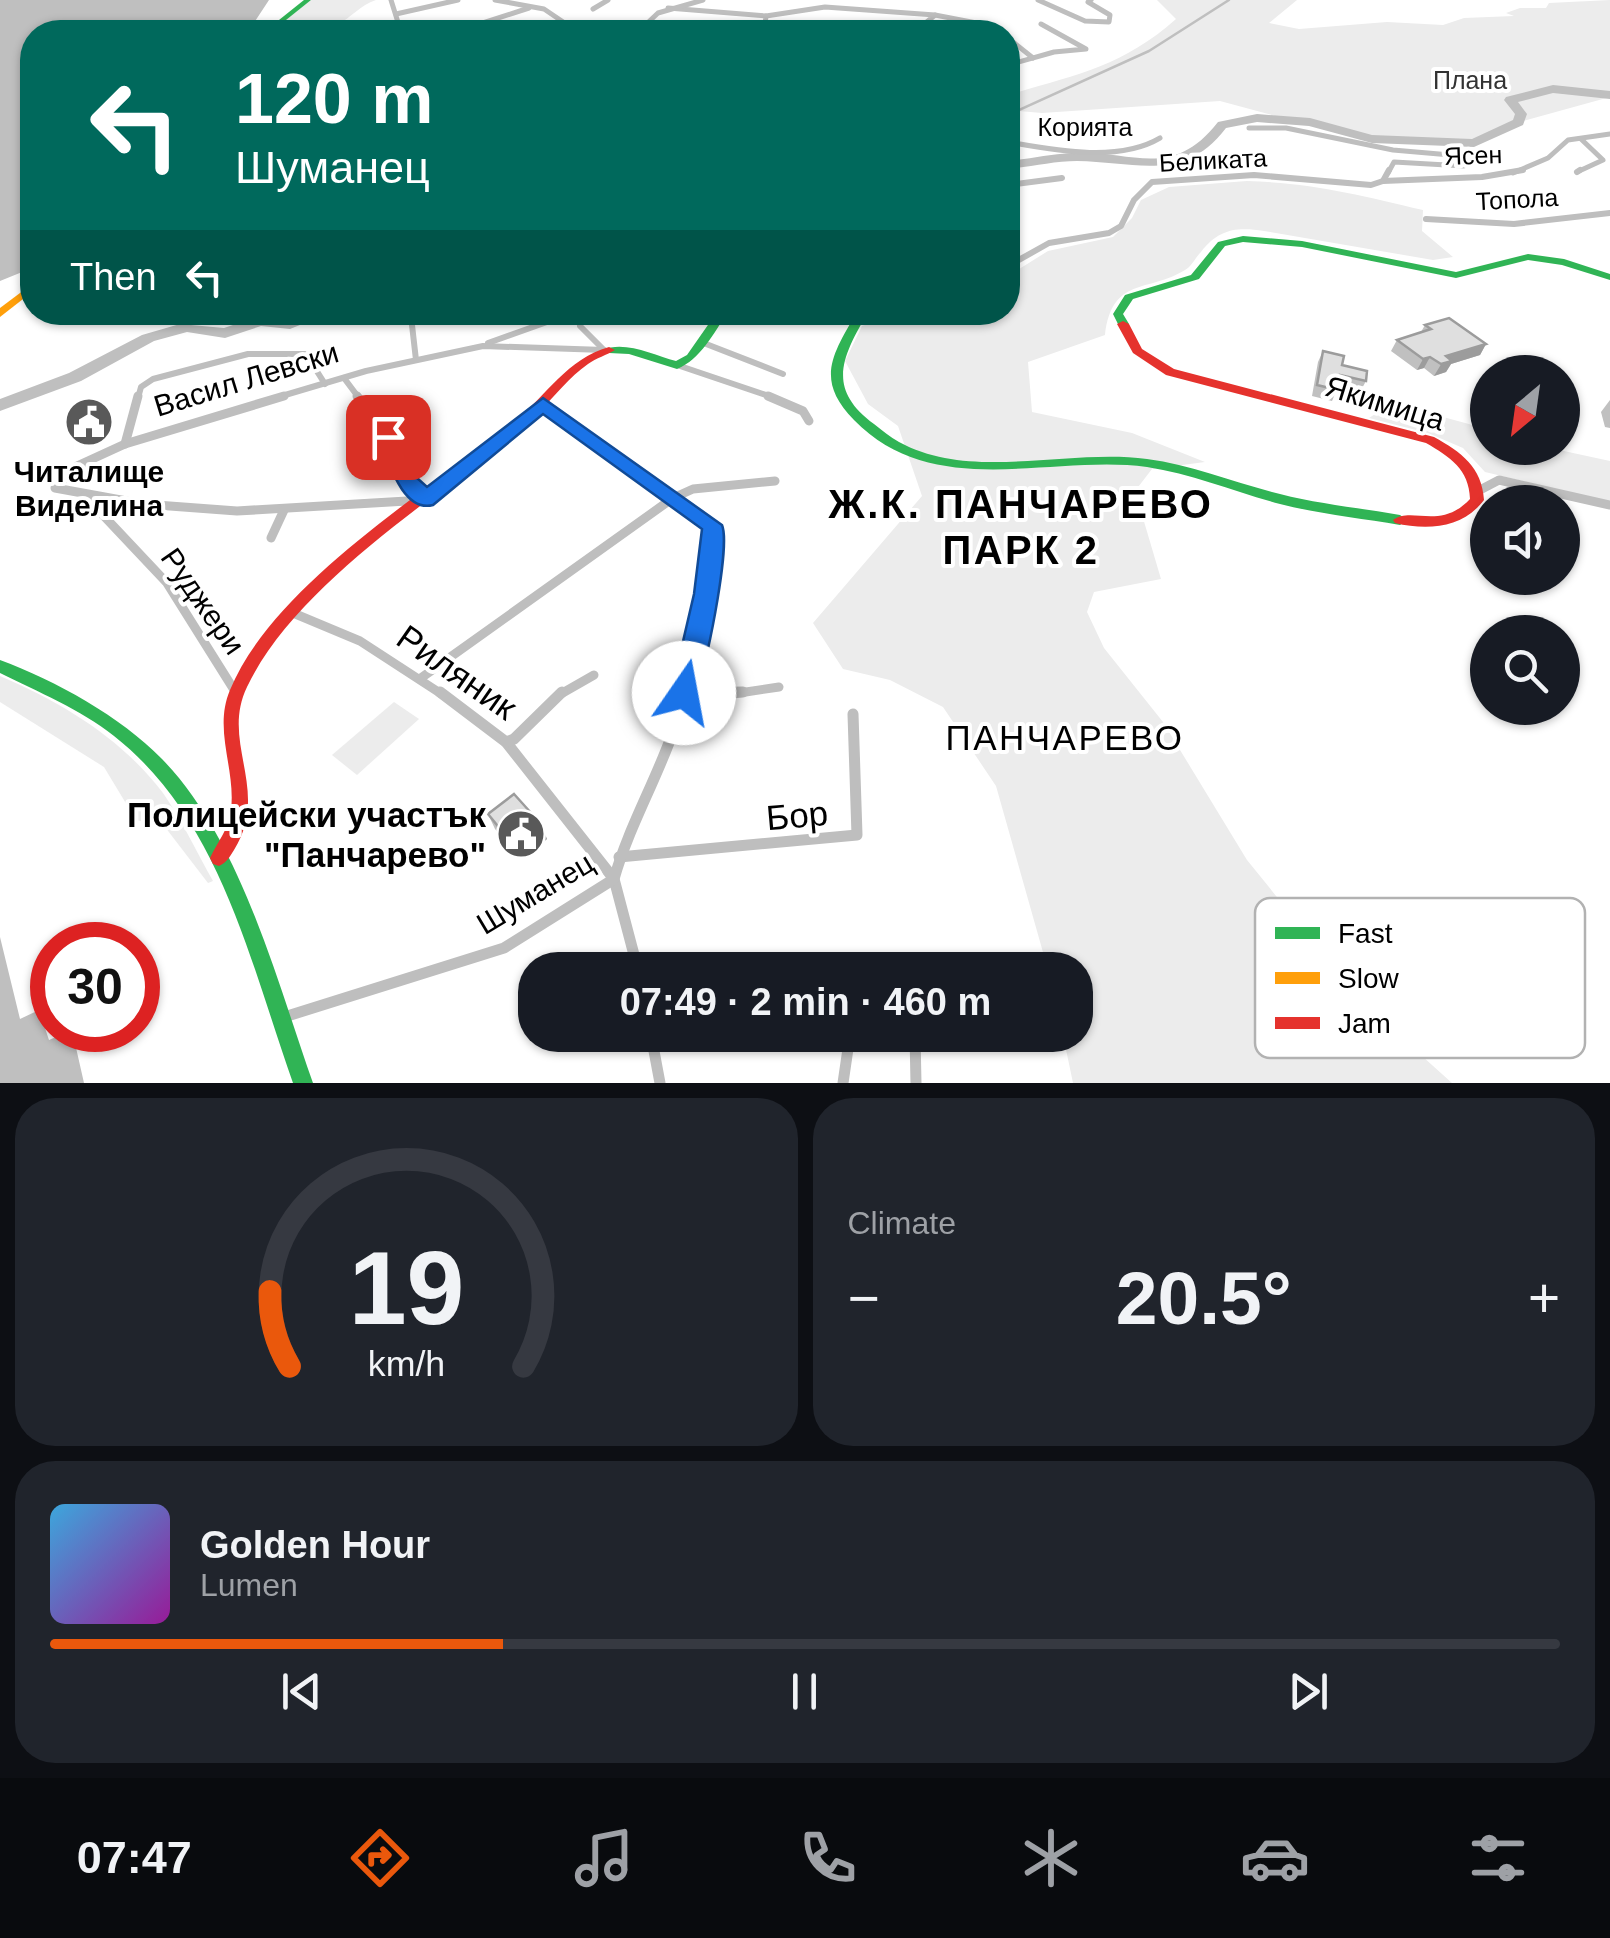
<!DOCTYPE html>
<html lang="en">
<head>
<meta charset="utf-8">
<style>
	body { margin:0; font-family:Helvetica,sans-serif; background:#20242c; color:#f1f3f6; height:100vh; display:flex; flex-direction:column; font-size:38px; white-space:nowrap }
	* { box-sizing:border-box; margin:0 }
	p { font-size:32px; color:#9ea1a6 }
	.icon { flex:none; width:55px; height:55px; fill:none; stroke:currentColor; stroke-width:2; stroke-linecap:round; stroke-linejoin:round }
	.map { position:relative; height:1083px; overflow:hidden }
	.drawer { display:flex; flex-direction:column; gap:15px; padding:15px; background:#0d0f14; flex:1 }
	.drawer>* { flex:none }
	.banner { position:absolute; left:20px; top:20px; width:1000px; height:305px; border-radius:40px; box-shadow:0 2px 8px #0004; background:#00695c; color:#fff; overflow:hidden }
	.needle { width:65px; rotate:209deg }
	.buttons { position:absolute; left:1470px; top:355px; display:grid; gap:20px }
	.buttons a { display:grid; place-items:center; width:110px; height:110px; border-radius:50%; background:#171b24; box-shadow:0 2px 8px #0004; font-size:50px }
	.speed { position:absolute; left:30px; top:922px; display:flex; gap:20px; font-size:50px; font-weight:700; text-align:center }
	.speed>* { display:grid; place-content:center; width:130px; height:130px; border-radius:50%; background:#171b24; box-shadow:0 2px 8px #0004; line-height:1 }
	.speed .limit { border:15px solid #d22; background:#fff; color:#111 }
	.pin { position:absolute; display:grid; place-items:center; width:85px; height:85px; color:#fff; margin:-42px; border-radius:20px; box-shadow:0 5px 15px #0006 }
	.me { position:absolute; width:110px; margin:-55px; rotate:12deg; stroke-linejoin:round; filter:drop-shadow(0 0 8px #0008) }
	.turn { display:flex; align-items:center; gap:35px; height:210px; padding:0 50px; font-size:45px }
	.turn .icon { width:130px; height:130px; stroke-width:2.5 }
	.turn b { display:block; font-size:70px; line-height:85px }
	.then { display:flex; align-items:center; height:95px; padding:0 50px; background:#0003; gap:20px; font-size:38px }
	.big { font-size:75px; font-weight:800; line-height:1.1 }
	.drawer .widget { flex:1; display:flex; flex-direction:column; justify-content:center; gap:15px; min-width:0; padding:0 35px; border-radius:40px; background:#20242c }
	.drawer .dial { align-items:center; gap:0 }
	.dial svg { height:260px; overflow:visible; fill:none; stroke:#363941; stroke-width:7; stroke-linecap:round; text-anchor:middle }
	.dial text { fill:#f1f3f6; stroke:none }
	.song { display:flex; align-items:center; gap:30px }
	.cover { width:120px; height:120px; border-radius:15px; background:linear-gradient(135deg,hsl(200 70% 55%),hsl(300 70% 35%)) }
	.played { height:10px; border-radius:5px; background:linear-gradient(90deg,#ea580c 30%,#363941 30%) }
	.keys { display:flex; justify-content:space-around; direction:ltr }
	.heat { display:flex; justify-content:space-between; align-items:center; font-size:55px; direction:ltr }
	.drawer .tiles { flex:1; display:grid; gap:15px; grid-template-columns:1fr 1fr }
	.widget:last-child { grid-column:span 2 }
	.trip { position:absolute; left:518px; top:952px; width:575px; height:100px; border-radius:40px; background:#171b24; box-shadow:0 2px 8px #0004; font-weight:800; line-height:100px; text-align:center }
	.tab-bar { display:flex; height:160px; justify-content:space-around; align-items:center; background:#090b0e; color:#9ea1a6 }
	.tab-bar .icon { width:70px; height:70px }
	.tab-bar .selected { color:#ea580c }
	.tab-bar b { font-size:45px; color:#f1f3f6 }
	.map>svg:first-child { display:block }
</style>
</head>
<body>
<div class="map">
<svg width="1610" height="1083" viewBox="0 0 1610 1083">
	<rect width="100%" height="100%" fill="#fff"/>
	<g fill="#ececec">
		<path d="M311,0H376C360,5 351,18 338,24C327,29 322,24 313,32H270Z"/>
		<path d="M1157,0H1297L1269,23L1299,29L1387,22L1443,25L1464,18L1514,16L1506,13L1520,8H1546L1549,3L1610,0V97L1519,122L1474,143L1369,141L1220,101L1042,113L1008,110V95C1075,75 1122,67 1176,19Z"/>
		<path d="M1247,181C1313,183 1360,195 1423,210L1422,231L1453,257L1433,260L1264,231C1236,227 1219,229 1201,252C1196,257 1191,267 1185,270C1148,293 1112,276 1105,335L1028,362L1032,412L1132,433L1205,462L1152,469L1135,491L1161,579L1094,592L1087,612L1104,648L1163,722L1247,860L1362,1002L1452,1083H1073L1063,1035H1075V970H1048L996,786L943,707L890,680L843,669L813,623L922,496L898,426L868,404L845,361L862,326L900,313L1008,312V276L1048,251L1113,237L1132,218L1141,200L1169,187Z"/>
		<polygon points="1392,403 1487,429 1488,448 1550,448 1610,461 1610,502 1485,472 1463,448 1428,433 1369,418"/>
		<path d="M0,676C63,703 121,738 163,793C182,820 197,853 213,881L208,883L165,827L136,820L104,767L0,702Z"/>
		<polygon points="394,702 419,719 357,775 332,755"/>
	</g>
	<g fill="#bfbfbf">
		<polygon points="0,0 269,0 248,32 32,32 32,268 0,281"/>
		<polygon points="0,937 20,1019 39,1010 49,1040 72,1030 84,1083 0,1083"/>
	</g>
	<g fill="none" stroke-linecap="round" stroke-linejoin="round">
		<polyline stroke="#bfbfbf" stroke-width="2.5" points="1008,115 1149,51 1229,0"/>
		<g fill="#bfbfbf" fill-rule="evenodd">
			<path d="M1553,85L1610,91V99L1553,93L1518,102L1527,114L1523,125L1474,147L1372,143L1309,126L1257,122L1226,128C1184,183 1137,162 1077,161C1054,161 1030,167 1008,169V161C1029,159 1050,154 1071,153C1133,150 1172,181 1218,122L1257,114L1310,118L1372,135L1472,139L1513,120L1515,114L1504,100L1506,97Z"/>
			<polygon points="307,312 332,312 290,329 261,326 225,338 187,332 154,341 81,381 0,411 0,399 69,373 142,335 180,324 224,328 260,316 289,319"/>
			<path d="M441,312H475C467,319 449,319 441,312Z"/>
		</g>
		<g stroke="#bebebe" stroke-width="5">
			<polyline points="391,0 401,32"/>
			<polyline points="495,0 544,9 578,32"/>
			<polyline points="1038,0 1085,21 1109,22 1110,15 1088,2 1091,0"/>
			<polyline points="668,8 766,16 764,32"/>
			<polyline points="593,9 608,0"/>
			<polyline points="396,14 458,0"/>
			<polyline points="935,15 992,26 1000,32"/>
			<polyline points="766,16 825,7 935,15 915,32"/>
			<polyline points="455,32 529,8"/>
			<polyline points="638,32 658,13 703,0"/>
			<polyline points="762,32 851,32"/>
			<polyline points="1008,38 1033,58"/>
			<polyline points="1008,65 1054,52 1086,49 1041,24"/>
			<polyline points="1249,128 1286,128 1393,150 1485,158"/>
			<path d="M1008,142C1054,150 1118,163 1160,138"/>
			<polyline points="1577,172 1603,160 1581,139"/>
			<polyline points="1388,173 1394,162 1464,166 1485,158"/>
			<polyline points="1513,173 1548,158 1568,140 1610,134"/>
		</g>
		<g stroke="#bebebe" stroke-width="6">
			<polyline points="1577,172 1580,170"/>
			<polyline points="1383,181 1482,177 1523,170"/>
			<polyline points="1008,185 1062,178"/>
			<polyline points="1426,219 1514,224 1610,213"/>
			<polyline points="1008,266 1049,243 1109,233 1121,226 1134,200 1152,182 1254,175 1371,185 1383,181 1389,170"/>
			<polyline points="579,312 580,326 604,350"/>
			<polyline points="412,325 416,360"/>
			<polyline points="701,342 783,374"/>
			<polyline points="488,343 575,312"/>
			<polyline points="677,365 775,398"/>
			<polyline points="344,378 359,398"/>
			<polyline points="138,398 141,387 153,379 248,354 306,354 325,384"/>
			<polyline points="275,398 366,371 483,346 604,350"/>
		</g>
		<g stroke="#bebebe" stroke-width="9">
			<polyline points="284,396 125,444 77,466 55,488 143,504 237,511 424,500"/>
			<polyline points="357,396 388,437 408,482 426,500"/>
			<polyline points="768,396 803,411 809,421"/>
			<polyline points="543,404 711,525 715,535 683,695"/>
			<polyline points="125,444 138,396"/>
			<polyline points="1478,491 1499,480 1610,505"/>
			<polyline points="85,496 167,583 236,693"/>
			<polyline points="271,538 284,510"/>
			<polyline points="293,613 360,641 443,695"/>
			<polyline points="421,678 673,498 693,489 775,481"/>
			<polyline points="684,693 722,695"/>
			<polyline points="559,695 594,675"/>
			<polyline points="726,695 779,687"/>
		</g>
		<g stroke="#bebebe" stroke-width="11">
			<polyline points="440,692 506,742 614,879 638,970"/>
			<polyline points="684,693 743,692"/>
			<polyline points="506,742 514,739 562,692"/>
			<polyline points="619,857 857,835 853,714"/>
			<path d="M281,1018L504,948L614,879C632,815 671,757 684,692"/>
			<polyline points="651,1035 660,1083"/>
			<polyline points="915,1035 916,1083"/>
			<polyline points="843,1083 850,1035"/>
		</g>
		<g fill="#30b455" fill-rule="evenodd">
			<polygon points="304,0 311,0 271,32 264,32"/>
			<polygon points="1243,236 1302,241 1456,272 1528,254 1564,259 1610,274 1610,280 1562,265 1528,260 1456,278 1302,247 1243,242 1225,246 1199,279 1133,299 1123,314 1129,324 1127,326 1119,326 1113,314 1125,295 1191,275 1218,242"/>
			<path d="M717,312H728C713,334 701,359 677,369L629,354L609,353L603,350C624,340 654,355 676,361L687,355Z"/>
			<path d="M857,312H868C843,356 825,388 874,424C882,430 890,437 899,442C972,482 1068,448 1147,459C1193,465 1235,483 1280,494C1319,504 1360,508 1400,515L1407,520L1400,525C1360,518 1319,514 1280,504C1235,492 1193,474 1147,467C1050,454 934,502 854,420C815,380 832,355 857,312Z"/>
			<path d="M0,660C56,681 120,716 162,759C241,840 276,979 313,1083H293C250,962 220,819 114,736C80,709 38,692 0,673Z"/>
		</g>
		<polygon fill="#ff9f0a" fill-rule="evenodd" points="32,284 32,292 0,317 0,308"/>
		<g fill="#e5322d" fill-rule="evenodd">
			<path d="M1123,321L1129,324L1142,349L1174,369L1434,437C1461,452 1482,467 1484,500C1463,528 1428,531 1395,523L1393,520C1412,506 1440,531 1470,499C1469,469 1450,457 1426,443L1166,375L1133,353L1117,324Z"/>
			<path d="M609,347L615,350C607,355 596,358 588,364C569,377 555,396 539,412C528,423 516,432 504,442C421,508 293,590 247,687C220,743 271,790 234,850C229,858 227,862 219,866L213,864L210,858C218,841 229,829 231,810C236,769 213,730 230,690C273,585 428,491 515,421C547,395 567,359 609,347Z"/>
		</g>
	</g>
	<g fill="#c0c0c0">
		<polygon points="1425,325 1486,344 1480,355 1451,364 1446,372 1434,376 1424,368 1417,370 1391,351 1397,340 1421,332"/>
		<polygon points="1323,351 1366,381 1360,392 1338,387 1332,401 1312,396 1318,362"/>
		<polygon points="1610,400 1610,428 1605,427 1601,412"/>
		<polygon points="488,814 547,839 533,850 529,845 517,855 495,829"/>
	</g>
	<g fill="#9c9c9c">
		<polygon points="1486,344 1480,355 1451,364 1446,372 1434,376 1446,356"/>
		<polygon points="1430,357 1424,368 1417,370 1423,359"/>
		<polygon points="541,824 547,839 533,850 527,835"/>
		<polygon points="523,831 529,845 517,855 510,841"/>
	</g>
	<g fill="#dfdfdf" stroke="#9c9c9c" stroke-width="2.5">
		<polygon points="1449,318 1486,344 1446,356 1452,361 1441,364 1430,357 1423,359 1397,340 1431,329 1425,325"/>
		<polygon points="1323,351 1344,356 1342,365 1367,371 1366,381 1340,375 1338,390 1317,385"/>
		<polygon points="1562,390 1568,391 1568,403 1562,402"/>
		<polygon points="514,794 541,824 527,835 523,831 510,841 488,814"/>
	</g>
	<path fill="#1a73e8" stroke="#114b97" stroke-width="2.5" d="M543,398L722,525C731,546 705,677 693,701L684,704L675,701L671,693L694,594L702,529L543,414L433,505C402,513 388,459 378,437L381,432H396L417,478L427,487Z"/>
	<defs>
		<g id="civic-disc" transform="scale(2.5)"><circle r="9.5" fill="#595959" stroke="#fff"/><path d="M-.6-6.5H3V-4.5H.6V-3L4-1V1h2V6H-6V1h2V-1L-.6-3ZM-1.2 2.5V6h2.4V2.5Z" fill="#fff"/></g>
	</defs>
	<g fill-rule="evenodd">
		<use href="#civic-disc" x="89" y="422"/>
		<use href="#civic-disc" x="521" y="834"/>
	</g>
	<g text-anchor="middle" dominant-baseline="central" stroke-width="8" stroke-linejoin="round" paint-order="stroke">
		<g font-size="25" fill="#333" stroke="#fff">
			<text x="1470" y="80">Плана</text>
		</g>
		<g font-size="25" fill="#000" stroke="#fff">
			<text x="1085" y="127">Корията</text>
			<text transform="translate(1473 155) rotate(-2)">Ясен</text>
			<text transform="translate(1213 160) rotate(-3)">Беликата</text>
			<text transform="translate(1517 199) rotate(-3)">Топола</text>
		</g>
		<g font-size="30" fill="#000" stroke="#fff">
			<text transform="translate(246 379) rotate(-17)">Васил Левски</text>
			<text transform="translate(1385 403) rotate(17)">Якимица</text>
			<text transform="translate(203 601) rotate(55)">Руджери</text>
			<text transform="translate(535 893) rotate(-31)">Шуманец</text>
		</g>
		<g font-size="30" font-weight="bold" fill="#000" stroke="#fff">
			<text x="89" y="471">Читалище<tspan x="89" dy="34">Виделина</tspan></text>
		</g>
		<g font-size="35" fill="#000" stroke="#fff">
			<text transform="translate(457 672) rotate(35)">Риляник</text>
			<text transform="translate(797 815) rotate(-5)">Бор</text>
		</g>
		<g font-size="35" letter-spacing="2.5" fill="#000" stroke="#fff">
			<text x="1065" y="737">ПАНЧАРЕВО</text>
		</g>
		<g font-size="35" font-weight="bold" fill="#000" stroke="#fff" text-anchor="end">
			<text x="486" y="814">Полицейски участък<tspan x="486" dy="40">"Панчарево"</tspan></text>
		</g>
		<g font-size="40" font-weight="bold" letter-spacing="2.5" fill="#000" stroke="#fff">
			<text x="1021" y="504">Ж.К. ПАНЧАРЕВО<tspan x="1021" dy="46">ПАРК 2</tspan></text>
		</g>
	</g>
	<rect x="1255" y="898" width="330" height="160" rx="15" fill="#fff" stroke="#b2b2b2" stroke-width="2.5"/>
	<rect x="1275" y="927" width="45" height="12" fill="#30b455"/>
	<rect x="1275" y="972" width="45" height="12" fill="#ff9f0a"/>
	<rect x="1275" y="1017" width="45" height="12" fill="#e5322d"/>
	<g font-size="28" fill="#000">
		<text x="1338" y="943">Fast</text>
		<text x="1338" y="988">Slow</text>
		<text x="1338" y="1033">Jam</text>
	</g>
</svg>
<div class="buttons">
<a><svg class="needle" viewBox="-14 -14 28 28"><path d="M0-13l5 13h-10z" fill="#e53935"/><path d="M0 13l5-13h-10z" fill="#9ea1a6"/></svg></a>
<a><svg class="icon" aria-label="sound" viewBox="0 0 24 24"><path d="M4 9h4l5-4v14l-5-4H4zM17 9q2 3 0 6"/></svg></a>
<a><svg class="icon" aria-label="search" viewBox="0 0 24 24"><circle cx="10" cy="10" r="6"/><path d="M15 15l6 6"/></svg></a>
</div>
<div class="speed"><div class="limit">30</div></div>
<div class="pin" style="left:388px;top:437px;background:#d93025"><svg class="icon" aria-label="arrive" viewBox="0 0 24 24"><path d="M6 21V4h12l-3 4 3 4H6"/></svg></div>
<svg class="me" style="left:684px;top:693px" viewBox="-20 -20 40 40"><circle r="19" fill="#fff"/><path d="M0-13L10 11 0 6-10 11z" fill="#1a73e8"/></svg>
<div class="trip">07:49 · 2 min · 460 m</div>
<div class="banner">
<div class="turn"><svg class="icon" aria-label="left" viewBox="0 0 24 24"><path d="M17 20v-9H6M10 6l-5 5 5 5"/></svg><div><b>120 m</b>Шуманец</div></div>
<div class="then">Then<svg class="icon" aria-label="left" viewBox="0 0 24 24"><path d="M17 20v-9H6M10 6l-5 5 5 5"/></svg></div>
</div>
</div>
<section class="drawer">
<div class="tiles">
<div class="widget dial"><svg viewBox="0 0 100 80">
<path d="M14 69A42 42 0 1 1 86 69"/>
<path d="M14 69A42 42 0 0 1 8 46" stroke="#ea580c"/>
<text x="50" y="56" font-size="32" font-weight="700">19</text>
<text x="50" y="72" font-size="11">km/h</text>
</svg></div>
<div class="widget"><p>Climate</p>
<div class="heat"><a>−</a><b class="big">20.5°</b><a>+</a></div>
</div>
<div class="widget">
<div class="song"><i class="cover"></i><div><b>Golden Hour</b><p>Lumen</p></div></div>
<div class="played"></div>
<div class="keys"><svg class="icon" aria-label="previous" viewBox="0 0 24 24"><path d="M18 5L8 12l10 7zM5 5v14"/></svg><svg class="icon" aria-label="pause" viewBox="0 0 24 24"><path d="M8 5v14M16 5v14"/></svg><svg class="icon" aria-label="next" viewBox="0 0 24 24"><path d="M6 5l10 7-10 7zM19 5v14"/></svg></div>
</div>
</div>
</section>
<nav class="tab-bar">
<b>07:47</b>
<svg class="icon selected" aria-label="directions" viewBox="0 0 24 24"><path d="M12 3l9 9-9 9-9-9zM9 14v-3h6M13 9l2 2-2 2"/></svg>
<svg class="icon" aria-label="music" viewBox="0 0 24 24"><path d="M9 18V5l10-2v13"/><circle cx="6" cy="18" r="3"/><circle cx="16" cy="16" r="3"/></svg>
<svg class="icon" aria-label="phone" viewBox="0 0 24 24"><path d="M5 4h4l2 5-3 2q2 4 5 5l2-3 5 2v4C11 20 4 13 5 4z"/></svg>
<svg class="icon" aria-label="climate" viewBox="0 0 24 24"><path d="M12 3v18M4 7l16 10M4 17L20 7"/></svg>
<svg class="icon" aria-label="car" viewBox="0 0 24 24"><path d="M5 17H2v-5l4-1 3-4h7l3 4 3 1v5h-3M9 17h6M6 11h13"/><circle cx="7" cy="17" r="2"/><circle cx="17" cy="17" r="2"/></svg>
<svg class="icon" aria-label="filters" viewBox="0 0 24 24"><path d="M4 7h16M4 17h16"/><circle cx="9" cy="7" r="2"/><circle cx="15" cy="17" r="2"/></svg>
</nav>
</body>
</html>
